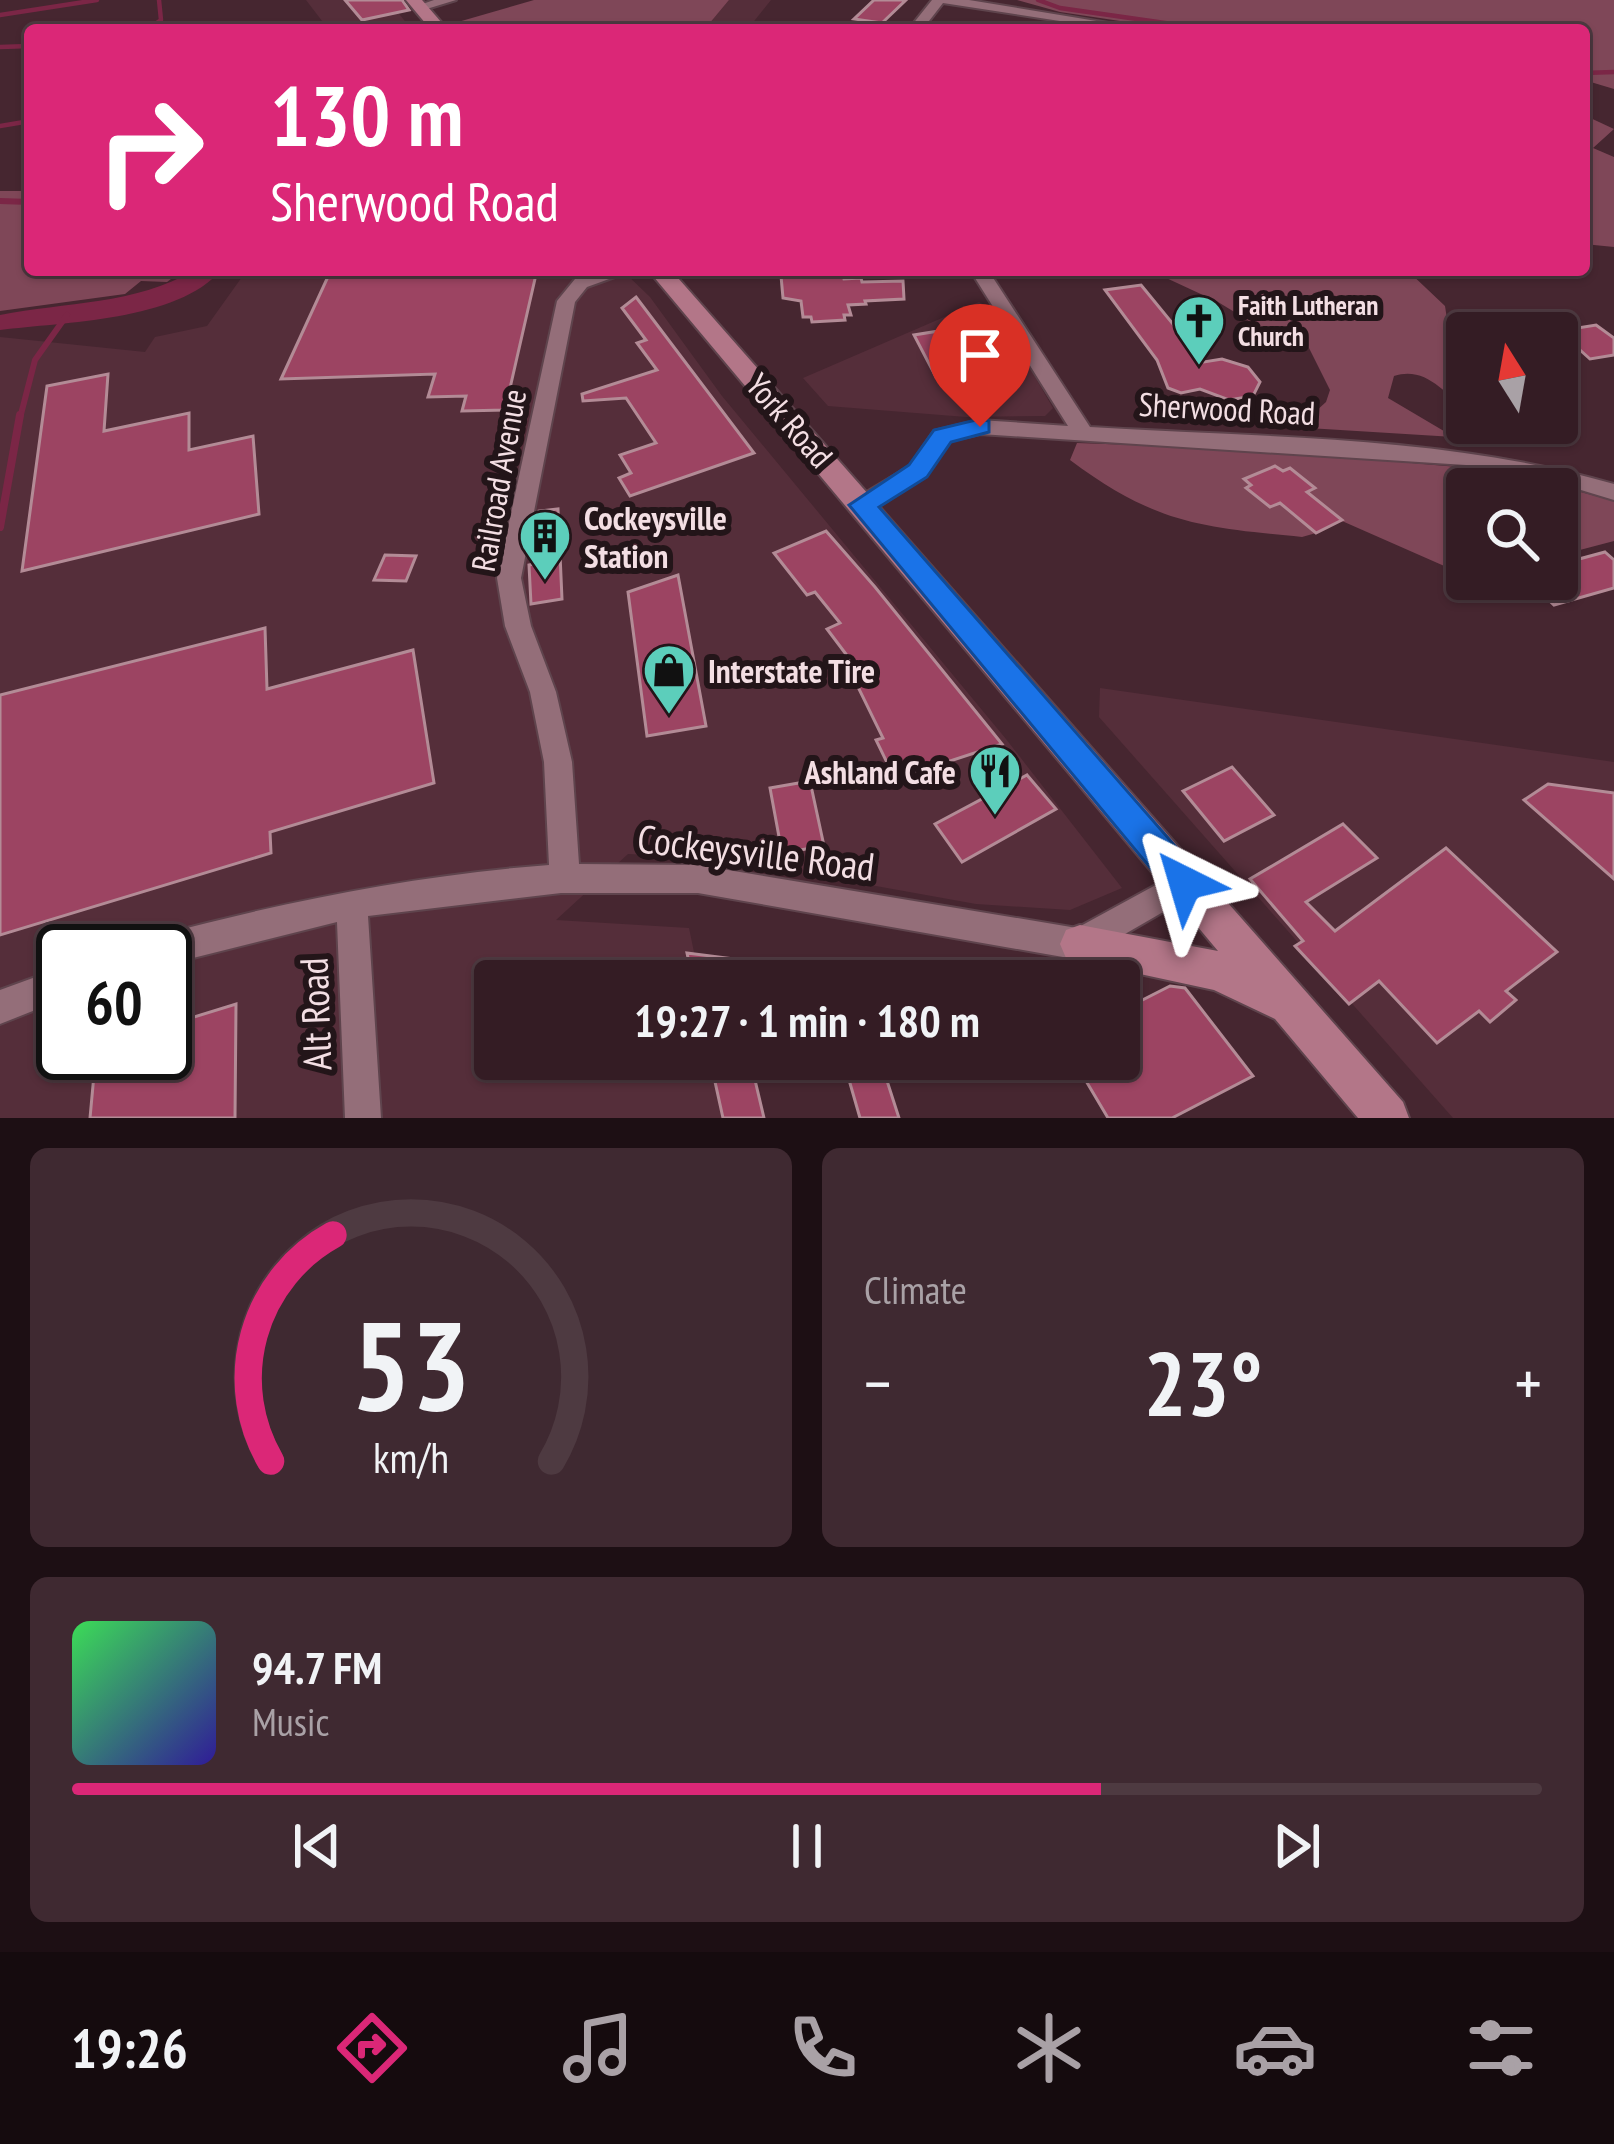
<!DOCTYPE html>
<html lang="en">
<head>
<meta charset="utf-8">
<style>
	body { margin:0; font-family:"PT Sans Narrow",sans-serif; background:#3f2931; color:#f1f3f6; height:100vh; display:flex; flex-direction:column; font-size:45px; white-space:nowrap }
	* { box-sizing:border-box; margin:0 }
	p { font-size:39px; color:#a9a1a6 }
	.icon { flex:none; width:66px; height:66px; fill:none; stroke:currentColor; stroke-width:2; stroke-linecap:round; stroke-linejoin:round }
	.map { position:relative; height:1118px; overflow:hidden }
	.drawer { display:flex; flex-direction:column; gap:30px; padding:30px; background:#1d0f14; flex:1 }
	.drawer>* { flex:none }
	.hud { position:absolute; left:24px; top:24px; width:1566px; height:252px; border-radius:12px; box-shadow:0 3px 9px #0004,0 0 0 3px #4e3a41; background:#db2777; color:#fff; overflow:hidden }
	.needle { width:78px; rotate:349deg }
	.tools { position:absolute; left:1446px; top:312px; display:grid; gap:24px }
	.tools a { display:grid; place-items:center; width:132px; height:132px; border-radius:12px; background:#341c24; box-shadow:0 3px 9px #0004,0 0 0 3px #4e3a41; font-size:60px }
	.speed { position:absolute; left:36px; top:924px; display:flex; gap:24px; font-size:60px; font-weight:700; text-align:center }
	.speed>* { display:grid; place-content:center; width:156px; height:156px; border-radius:50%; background:#341c24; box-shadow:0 3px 9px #0004,0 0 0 3px #4e3a41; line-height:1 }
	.speed .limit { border:6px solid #111; border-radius:18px; background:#fff; color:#111 }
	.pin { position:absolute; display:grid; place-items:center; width:102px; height:102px; color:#fff; margin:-123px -51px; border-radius:50% 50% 50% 0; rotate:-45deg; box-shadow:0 0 12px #0007 }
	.pin .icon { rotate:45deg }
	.me { position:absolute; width:132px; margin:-66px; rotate:320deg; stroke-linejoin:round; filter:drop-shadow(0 0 9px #0008) }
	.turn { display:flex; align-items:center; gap:42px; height:252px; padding:0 48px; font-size:54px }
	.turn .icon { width:156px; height:156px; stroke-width:2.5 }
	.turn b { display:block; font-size:84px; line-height:102px }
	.big { font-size:90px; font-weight:700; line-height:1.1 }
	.drawer .tile { flex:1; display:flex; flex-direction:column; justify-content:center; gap:18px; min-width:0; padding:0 42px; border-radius:18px; background:#3f2931 }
	.drawer .dial { align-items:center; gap:0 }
	.dial svg { height:312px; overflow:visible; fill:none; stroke:#4e3a41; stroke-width:7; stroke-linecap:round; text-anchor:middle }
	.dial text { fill:#f1f3f6; stroke:none }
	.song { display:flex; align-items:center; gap:36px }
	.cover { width:144px; height:144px; border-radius:18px; background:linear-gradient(135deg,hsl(130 70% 55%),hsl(250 70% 35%)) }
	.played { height:12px; border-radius:6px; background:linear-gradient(90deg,#db2777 70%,#4e3a41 70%) }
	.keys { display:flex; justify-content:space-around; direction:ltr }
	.heat { display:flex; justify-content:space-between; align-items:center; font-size:66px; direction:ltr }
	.drawer .tiles { flex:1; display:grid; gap:30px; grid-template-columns:1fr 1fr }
	.tile:last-child { grid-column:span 2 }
	.trip { position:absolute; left:474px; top:960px; width:666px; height:120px; border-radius:12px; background:#341c24; box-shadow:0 3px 9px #0004,0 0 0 3px #4e3a41; font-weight:700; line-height:120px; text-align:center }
	.menu { display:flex; height:192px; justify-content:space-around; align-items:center; background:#150b0e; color:#a9a1a6 }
	.menu .icon { width:84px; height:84px }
	.menu .on { color:#db2777 }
	.menu b { font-size:54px; color:#f1f3f6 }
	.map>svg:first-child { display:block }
</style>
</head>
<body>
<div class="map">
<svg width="1614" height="1118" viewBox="0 0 1614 1118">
	<rect width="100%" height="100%" fill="#462630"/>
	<g fill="#552e3a" fill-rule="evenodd">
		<polygon points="306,0 388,0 412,30 329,30"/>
		<polygon points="729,0 771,0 747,30 704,30"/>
		<path d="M247,270H622L650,297L722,396L1006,739L1122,888L1070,910L976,904L720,858L628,854L556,920L689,928L700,981H495V1059H715L726,1118H0V337L145,352L155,337L207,326ZM63,951H165V1053H63Z"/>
		<polygon points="979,302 997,312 1053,408 1045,416 966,417 828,406 803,378"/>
		<polygon points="1100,688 1614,762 1614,1118 1453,1118 1099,717"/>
	</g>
	<g fill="#7f4758">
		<polygon points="534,0 729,0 704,30 466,30 458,22"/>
		<polygon points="1017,0 1614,0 1614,89 1584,80 1584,30 1180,30 1060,12"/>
		<polygon points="1584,115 1614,129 1593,148 1614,157 1614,247 1584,244"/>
		<polygon points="0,191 30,191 30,270 183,270 167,282 141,281 125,294 0,311"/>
		<path d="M1149,270H1407L1445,306L1449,332L1467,374V410C1444,393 1426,366 1394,376L1388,398L1454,437L1308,428L1305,421L1326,402L1330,390L1306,342L1264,330L1218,302Z"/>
		<path d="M1077,443L1250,449L1504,471L1614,501V541L1557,556V489H1467V576L1342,521L1307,492L1314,488L1275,466L1245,478L1251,485L1247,488L1269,507L1280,503L1316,533L1302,537C1200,527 1156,524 1070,460Z"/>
	</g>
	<path fill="#7b2646" d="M194,270H221C178,321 63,322 0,330V315C65,302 136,305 194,270Z"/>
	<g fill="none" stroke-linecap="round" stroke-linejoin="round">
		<g stroke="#7b2646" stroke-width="4.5">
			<polyline points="1038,0 1060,8 1214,30"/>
			<polyline points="0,15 97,0"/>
			<polyline points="146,30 161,20 159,0"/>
			<polyline points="0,47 30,46"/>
			<polyline points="1584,73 1614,72"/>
			<polyline points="0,126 30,121"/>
		</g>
		<g stroke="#7b2646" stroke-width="6">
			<polyline points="0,201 30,202"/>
			<polyline points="20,418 35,360 67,315"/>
		</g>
		<polyline stroke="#7b2646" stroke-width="8" points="0,527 20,415"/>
	</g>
	<g fill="#9c4462" stroke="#b38b96" stroke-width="3">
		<polygon points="345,0 402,0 409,10 362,20"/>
		<polygon points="874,0 906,0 882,23 854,19"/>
		<polygon points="331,270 537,270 505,410 462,411 466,396 428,397 435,374 281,379"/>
		<polygon points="806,270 842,270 844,279 861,278 862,282 903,281 904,299 865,301 866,304 848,305 851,315 844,315 845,320 812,322 811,317 803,317 801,301 783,298 781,276"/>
		<polygon points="1141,285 1204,362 1222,359 1248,367 1260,382 1253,396 1229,400 1200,389 1181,393 1168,388 1157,360 1105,290"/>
		<polygon points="636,297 754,453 630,496 619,478 631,473 620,455 656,443 626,398 583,401 582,394 657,370 637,343 646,340 622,308"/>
		<polygon points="1596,325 1614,338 1614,355 1590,359 1559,331"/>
		<polygon points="964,327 979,353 970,354 975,371 936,377 914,335"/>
		<polygon points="108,374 104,431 189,413 189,450 253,436 259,514 22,571 47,386"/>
		<polygon points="1275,466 1283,471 1290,468 1315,488 1307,492 1342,520 1316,533 1280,503 1270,507 1246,488 1251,485 1244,479"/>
		<polygon points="558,509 562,599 531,604 529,565 534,564 539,511"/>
		<polygon points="826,531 875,587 1002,744 895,779 876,740 883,738 857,685 867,682 827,629 840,623 815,592 807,595 774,553"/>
		<polygon points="1605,552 1614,560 1614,588 1554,605 1527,579 1557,579 1557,565"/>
		<polygon points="385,555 416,556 406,581 374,580"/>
		<polygon points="678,575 706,726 647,736 628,592"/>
		<polygon points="265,628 267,689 413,650 434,783 270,832 271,853 0,935 0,695"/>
		<polygon points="1232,767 1274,815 1224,841 1183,791"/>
		<polygon points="1027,775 1056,809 962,862 935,824"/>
		<polygon points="810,781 824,846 782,853 770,788"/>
		<polygon points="1548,784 1614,793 1614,879 1524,800"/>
		<polygon points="1343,824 1377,858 1306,902 1335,931 1446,848 1557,952 1506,991 1516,1000 1490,1022 1479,1011 1437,1043 1379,981 1349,1004 1295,946 1303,941 1250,879"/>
		<polygon points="687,953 735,959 740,981 693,981"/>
		<polygon points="1170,986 1185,988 1253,1076 1172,1118 1108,1118 1073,1059 1119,1059 1119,1012"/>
		<polygon points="236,1004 235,1118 90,1118 96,1053 165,1053 165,1026"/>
		<polygon points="710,1059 750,1059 764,1118 723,1118"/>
		<polygon points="843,1059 880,1059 899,1118 860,1118"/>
	</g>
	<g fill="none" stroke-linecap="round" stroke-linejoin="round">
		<g stroke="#5f444d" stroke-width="4">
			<g id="minor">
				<polygon points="434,0 456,0 420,11 414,7"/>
				<polygon points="932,0 969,0 1151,30 1118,30 943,3 922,30 908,30"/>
				<path d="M606,270H634L587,287L575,302L521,578L531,626L556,692L572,762L579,864L698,865L1077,928L1185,869L1196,873L1200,883L1196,893L1080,960L698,893H561L368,916L381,1118H345L337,922L165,965V951H144L149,940L160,935C288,901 416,875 549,865L544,762L530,692L505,626L497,578L557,301L575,279Z"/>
				<path d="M970,270H988L1090,427C1265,438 1445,435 1614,484V500L1538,477L1466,465L980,434L949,441L926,476L871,511H855L852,505L855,499L910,466L934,431L980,420L1068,426Z"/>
				<polygon points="63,967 63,999 0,1024 0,990"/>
			</g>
		</g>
		<g stroke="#5f444d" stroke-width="4">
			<g id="major">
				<polygon points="406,0 422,0 448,30 431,30"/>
				<polygon points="648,270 671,270 1403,1102 1409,1118 1358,1118 1275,1019 1214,990 1066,958 1060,944 1066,930 1080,925 1218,951"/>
			</g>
		</g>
		<use href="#minor" fill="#946e79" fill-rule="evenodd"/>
		<use href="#major" fill="#b37688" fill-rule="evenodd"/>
	</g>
	<polygon fill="#1a73e8" stroke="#114b97" stroke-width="3" points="980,419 989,421 989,432 951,442 927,477 879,507 1197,871 1202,883 1197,894 1185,899 1172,894 849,505 909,465 934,430"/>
	<defs>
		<g id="church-pin" transform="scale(2.7)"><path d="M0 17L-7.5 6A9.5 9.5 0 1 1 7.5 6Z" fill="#5ccebb" stroke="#231519"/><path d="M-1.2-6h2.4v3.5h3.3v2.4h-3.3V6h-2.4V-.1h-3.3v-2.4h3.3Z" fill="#111"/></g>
		<g id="building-pin" transform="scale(2.7)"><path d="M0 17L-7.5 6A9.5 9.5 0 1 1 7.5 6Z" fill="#5ccebb" stroke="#231519"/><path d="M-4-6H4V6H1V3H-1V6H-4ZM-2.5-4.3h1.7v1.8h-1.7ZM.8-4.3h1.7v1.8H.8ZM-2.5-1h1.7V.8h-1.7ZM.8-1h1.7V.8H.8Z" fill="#111"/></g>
		<g id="shop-pin" transform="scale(2.7)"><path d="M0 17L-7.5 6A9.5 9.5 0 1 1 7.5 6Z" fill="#5ccebb" stroke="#231519"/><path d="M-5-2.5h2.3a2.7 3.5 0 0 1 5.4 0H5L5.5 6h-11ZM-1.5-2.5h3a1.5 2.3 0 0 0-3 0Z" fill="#111"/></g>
		<g id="restaurant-pin" transform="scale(2.7)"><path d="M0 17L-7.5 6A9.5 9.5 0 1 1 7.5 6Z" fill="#5ccebb" stroke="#231519"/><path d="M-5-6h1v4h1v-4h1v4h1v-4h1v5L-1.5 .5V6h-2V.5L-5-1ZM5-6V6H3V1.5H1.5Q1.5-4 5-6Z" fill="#111"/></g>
	</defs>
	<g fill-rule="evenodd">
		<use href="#church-pin" x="1199" y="321"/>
		<use href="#building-pin" x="545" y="536"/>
		<use href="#shop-pin" x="669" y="670"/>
		<use href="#restaurant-pin" x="995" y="771"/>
	</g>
	<g text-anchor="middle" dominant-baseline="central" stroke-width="12" stroke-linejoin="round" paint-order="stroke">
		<g font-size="27" font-weight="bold" fill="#f3dee3" stroke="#231519" text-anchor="start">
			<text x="1238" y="305">Faith Lutheran<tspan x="1238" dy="31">Church</tspan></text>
		</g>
		<g font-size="33" fill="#f3dee3" stroke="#231519">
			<text transform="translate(1227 408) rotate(3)">Sherwood Road</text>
			<text transform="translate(790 420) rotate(49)">York Road</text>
			<text transform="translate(498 480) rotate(-80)">Railroad Avenue</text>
		</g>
		<g font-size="33" font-weight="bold" fill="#f3dee3" stroke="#231519" text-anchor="start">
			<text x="584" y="517">Cockeysville<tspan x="584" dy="38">Station</tspan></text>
			<text x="708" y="670">Interstate Tire</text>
			<text x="956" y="771" text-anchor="end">Ashland Cafe</text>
		</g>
		<g font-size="39" fill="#f3dee3" stroke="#231519">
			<text transform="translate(756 852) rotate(7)">Cockeysville Road</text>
			<text transform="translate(315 1014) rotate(-92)">Alt Road</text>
		</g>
	</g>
</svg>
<div class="tools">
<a><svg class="needle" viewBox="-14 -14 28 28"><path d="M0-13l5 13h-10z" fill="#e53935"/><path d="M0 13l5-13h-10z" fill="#a9a1a6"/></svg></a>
<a><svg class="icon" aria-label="search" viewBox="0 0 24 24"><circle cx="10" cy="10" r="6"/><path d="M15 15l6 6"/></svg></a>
</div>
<div class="speed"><div class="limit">60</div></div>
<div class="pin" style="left:980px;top:427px;background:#d93025"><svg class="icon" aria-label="arrive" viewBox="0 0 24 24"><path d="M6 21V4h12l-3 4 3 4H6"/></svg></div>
<svg class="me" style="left:1185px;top:883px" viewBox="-20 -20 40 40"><path d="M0-17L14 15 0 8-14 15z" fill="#1a73e8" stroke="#fff" stroke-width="4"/></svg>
<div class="trip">19:27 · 1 min · 180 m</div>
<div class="hud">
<div class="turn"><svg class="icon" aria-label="right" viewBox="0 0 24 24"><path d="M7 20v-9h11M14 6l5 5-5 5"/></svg><div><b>130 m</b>Sherwood Road</div></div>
</div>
</div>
<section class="drawer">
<div class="tiles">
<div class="tile dial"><svg viewBox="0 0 100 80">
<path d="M14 69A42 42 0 1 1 86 69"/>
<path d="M14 69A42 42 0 0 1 30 11" stroke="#db2777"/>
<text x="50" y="56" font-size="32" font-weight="700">53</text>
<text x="50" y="72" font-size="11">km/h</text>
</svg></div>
<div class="tile"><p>Climate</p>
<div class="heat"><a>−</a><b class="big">23°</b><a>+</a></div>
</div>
<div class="tile">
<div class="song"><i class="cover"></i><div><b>94.7 FM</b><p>Music</p></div></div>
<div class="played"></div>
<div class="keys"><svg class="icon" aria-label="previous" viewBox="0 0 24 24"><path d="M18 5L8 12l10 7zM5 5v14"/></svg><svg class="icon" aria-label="pause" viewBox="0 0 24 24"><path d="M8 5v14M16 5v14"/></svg><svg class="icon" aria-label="next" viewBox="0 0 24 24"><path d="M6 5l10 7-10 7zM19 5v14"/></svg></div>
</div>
</div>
</section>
<nav class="menu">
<b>19:26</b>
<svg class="icon on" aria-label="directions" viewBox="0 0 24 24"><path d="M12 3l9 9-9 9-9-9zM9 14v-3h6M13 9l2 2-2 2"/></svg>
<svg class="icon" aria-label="music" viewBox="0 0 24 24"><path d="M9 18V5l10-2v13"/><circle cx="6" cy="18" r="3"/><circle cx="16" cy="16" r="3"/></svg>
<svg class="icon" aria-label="phone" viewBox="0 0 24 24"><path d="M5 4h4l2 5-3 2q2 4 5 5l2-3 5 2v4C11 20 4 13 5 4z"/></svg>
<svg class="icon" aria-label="climate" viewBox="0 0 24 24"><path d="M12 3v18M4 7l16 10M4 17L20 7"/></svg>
<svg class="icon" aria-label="car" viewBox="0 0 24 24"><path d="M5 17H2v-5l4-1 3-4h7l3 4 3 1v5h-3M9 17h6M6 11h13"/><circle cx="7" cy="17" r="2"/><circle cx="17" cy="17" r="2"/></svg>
<svg class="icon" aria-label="filters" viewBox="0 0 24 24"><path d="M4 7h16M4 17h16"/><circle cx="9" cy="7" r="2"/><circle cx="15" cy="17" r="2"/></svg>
</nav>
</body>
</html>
